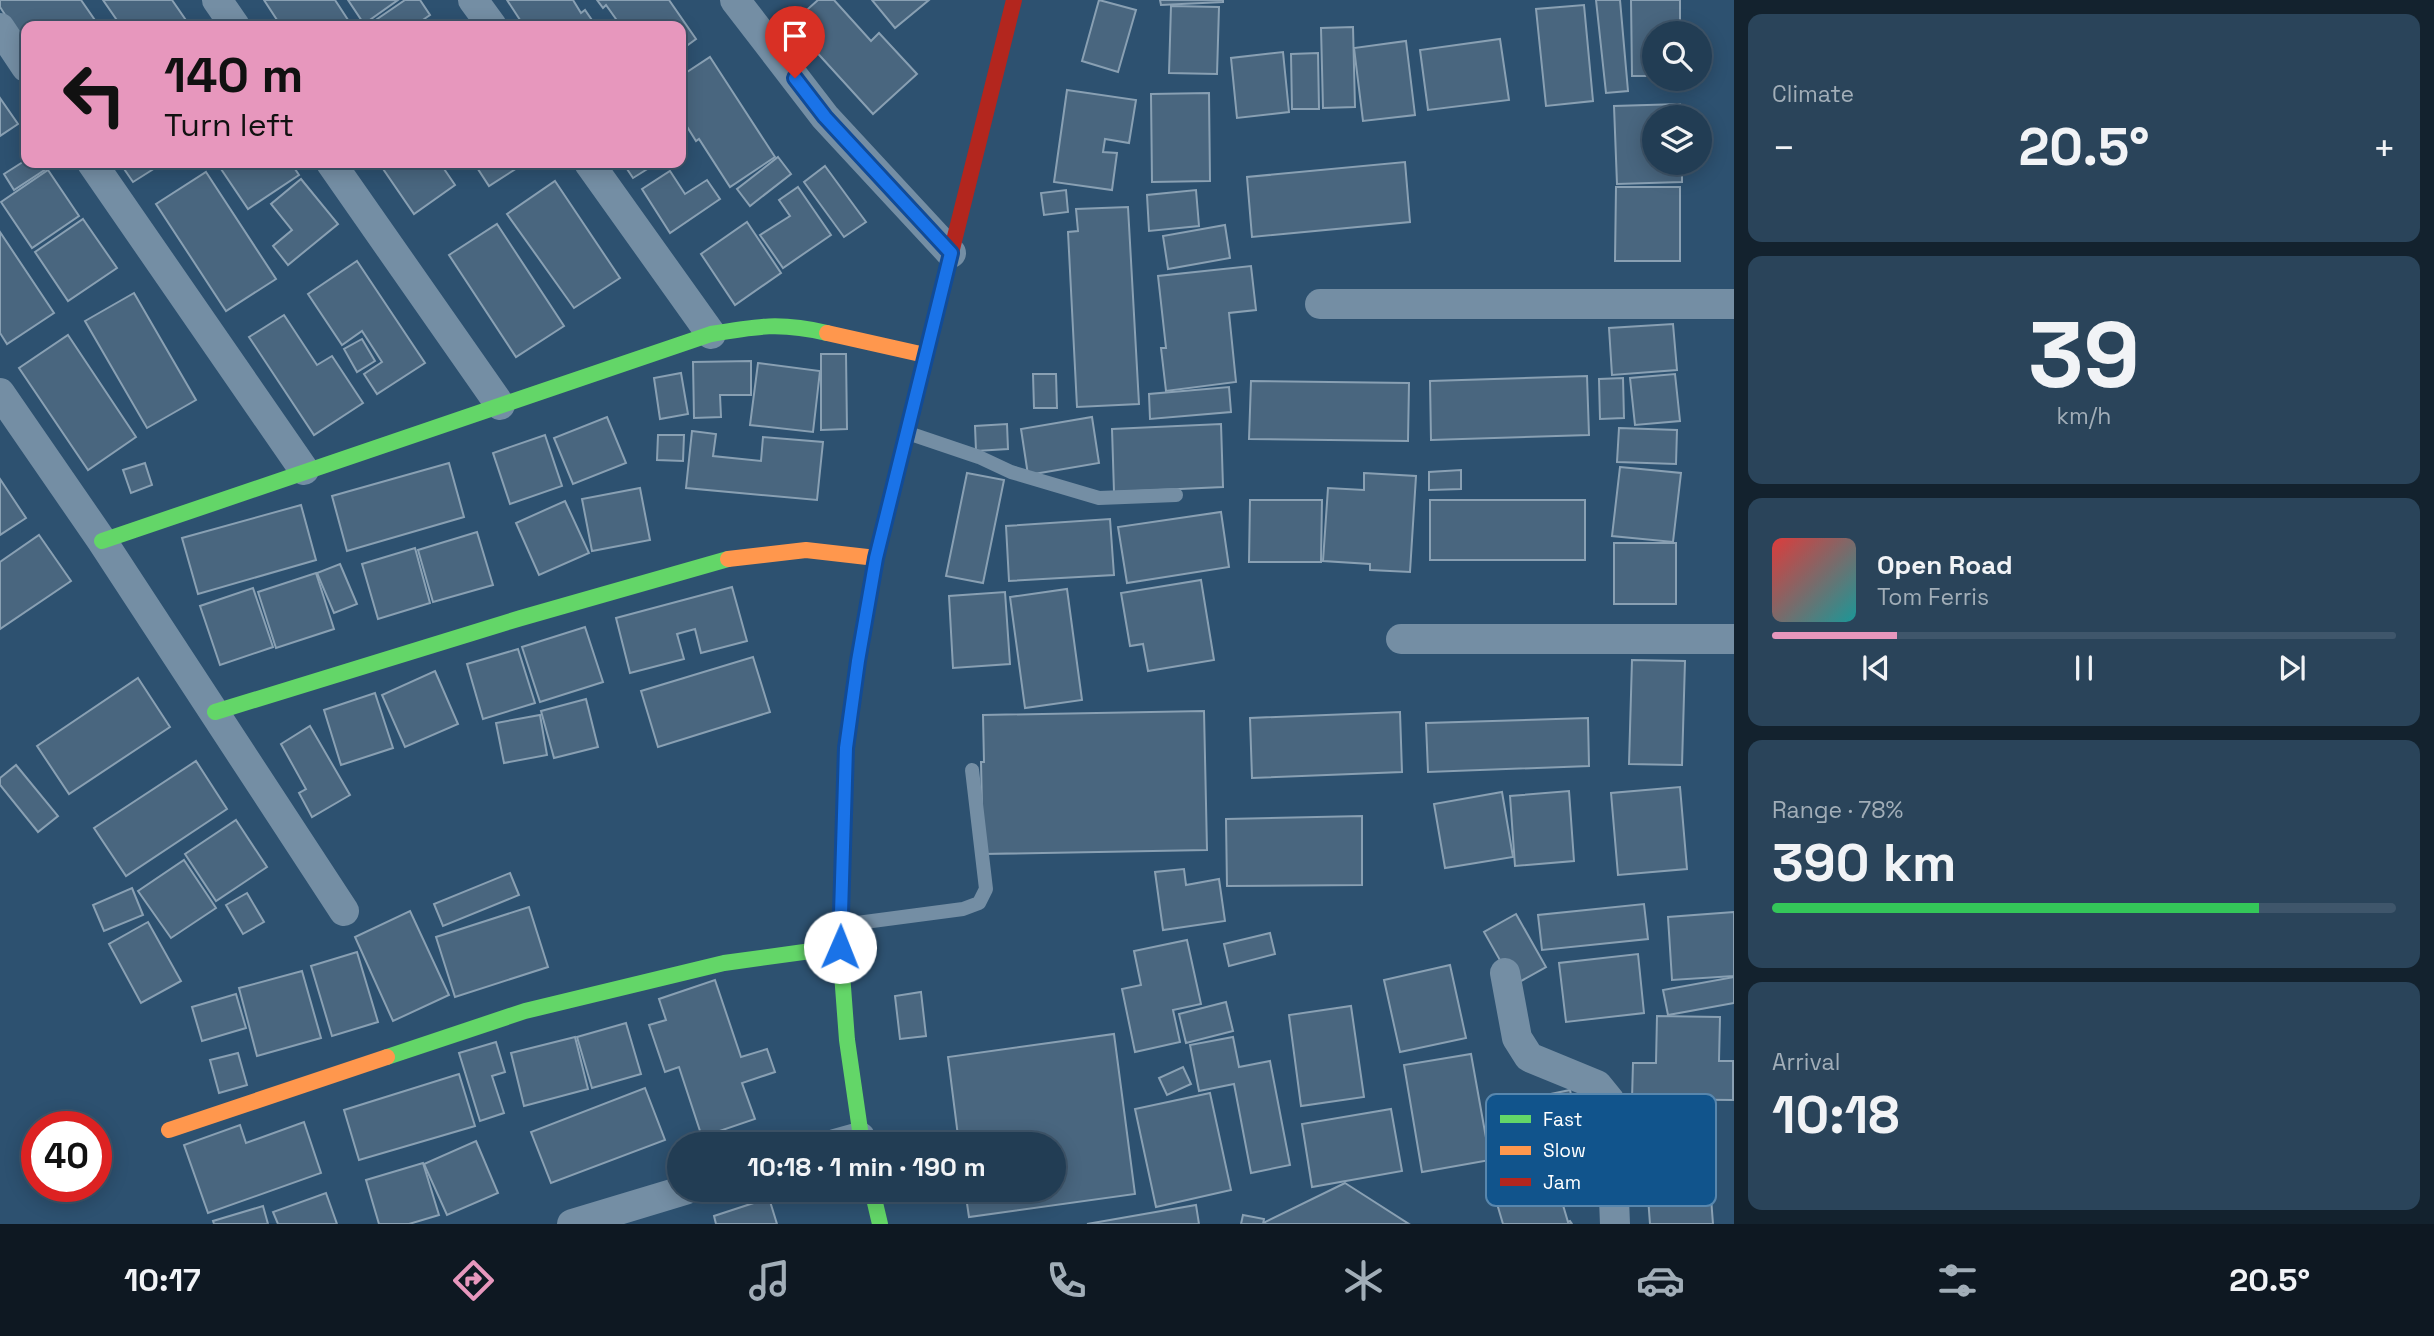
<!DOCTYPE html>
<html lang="en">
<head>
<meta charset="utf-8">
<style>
	body { margin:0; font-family:"Space Grotesk",sans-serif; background:#2a445a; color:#f1f3f6; height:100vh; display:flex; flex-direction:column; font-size:26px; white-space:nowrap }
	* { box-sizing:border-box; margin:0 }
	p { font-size:23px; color:#a2aeb8 }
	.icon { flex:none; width:38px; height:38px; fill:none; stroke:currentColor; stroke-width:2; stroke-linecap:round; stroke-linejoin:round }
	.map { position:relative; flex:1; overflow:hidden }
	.drawer { display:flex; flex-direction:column; gap:14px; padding:14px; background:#13222e; width:700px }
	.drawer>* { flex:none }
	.top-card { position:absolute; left:21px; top:21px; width:665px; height:147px; border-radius:14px; box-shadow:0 4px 18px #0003,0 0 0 2px #3f566b; background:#e797bd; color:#111; overflow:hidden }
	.tools { position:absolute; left:1642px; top:21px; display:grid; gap:14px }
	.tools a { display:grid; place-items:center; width:70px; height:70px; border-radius:50%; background:#223d54; box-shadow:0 4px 18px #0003,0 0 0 2px #3f566b; font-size:35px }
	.speed { position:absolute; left:21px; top:1111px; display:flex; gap:14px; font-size:35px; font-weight:700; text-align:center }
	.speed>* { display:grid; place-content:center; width:91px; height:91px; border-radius:50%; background:#223d54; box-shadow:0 4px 18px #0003,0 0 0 2px #3f566b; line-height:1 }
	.speed .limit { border:10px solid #d22; background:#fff; color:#111 }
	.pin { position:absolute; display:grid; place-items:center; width:60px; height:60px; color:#fff; margin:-72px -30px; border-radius:50% 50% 50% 0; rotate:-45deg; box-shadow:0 0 7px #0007 }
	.pin .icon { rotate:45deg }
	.me { position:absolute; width:77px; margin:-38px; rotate:1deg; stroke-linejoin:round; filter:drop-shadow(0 0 5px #0008) }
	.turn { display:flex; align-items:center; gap:24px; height:147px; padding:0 28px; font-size:32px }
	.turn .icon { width:91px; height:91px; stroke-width:2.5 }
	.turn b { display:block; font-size:49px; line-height:60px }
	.big { font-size:52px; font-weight:600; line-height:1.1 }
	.drawer .widget { flex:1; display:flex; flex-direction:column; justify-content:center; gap:10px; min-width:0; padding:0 24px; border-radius:14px; background:#2a445a }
	.drawer .dial { align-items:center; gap:0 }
	.dial b { font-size:91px; line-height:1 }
	.song { display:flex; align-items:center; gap:21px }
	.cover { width:84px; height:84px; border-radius:10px; background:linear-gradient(135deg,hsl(0 70% 55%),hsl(180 70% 35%)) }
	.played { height:7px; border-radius:4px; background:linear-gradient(90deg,#e797bd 20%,#3f566b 20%) }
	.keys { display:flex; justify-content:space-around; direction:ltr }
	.heat { display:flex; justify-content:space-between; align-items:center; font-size:38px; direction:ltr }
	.charge { height:10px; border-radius:5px; background:linear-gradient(90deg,#34c759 78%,#3f566b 0) }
	.trip { position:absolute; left:667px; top:1132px; width:399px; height:70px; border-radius:35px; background:#223d54; box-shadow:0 4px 18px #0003,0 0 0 2px #3f566b; font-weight:600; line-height:70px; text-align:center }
	.dock { display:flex; height:112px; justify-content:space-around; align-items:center; background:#0e1822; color:#a2aeb8 }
	.dock .icon { width:49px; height:49px }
	.dock .active { color:#e797bd }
	.dock b { font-size:32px; color:#f1f3f6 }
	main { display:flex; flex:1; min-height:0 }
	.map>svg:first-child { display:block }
</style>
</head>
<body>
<main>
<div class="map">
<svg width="1734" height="1224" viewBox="0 0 1734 1224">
	<rect width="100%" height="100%" fill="#2d5170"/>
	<g fill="#49667f" stroke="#89a0b3" stroke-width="2">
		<polygon points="0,0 81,0 99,26 26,26 26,47 0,7"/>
		<polygon points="103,0 172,0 190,26 121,26"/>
		<polygon points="264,0 335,0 352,26 281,26"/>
		<polygon points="348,0 398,0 364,24"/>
		<polygon points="405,0 420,0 430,15 414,26 367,26"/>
		<polygon points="507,0 573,0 581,13 585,10 596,26 524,26"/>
		<polygon points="597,0 669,0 696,39 681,50 681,26 621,26 606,5 603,8"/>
		<polygon points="818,0 834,0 871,41 879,33 917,74 873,114 791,24"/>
		<polygon points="872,0 929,0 895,28"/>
		<polygon points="1099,0 1136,10 1118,72 1082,61"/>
		<polygon points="1160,0 1223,0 1223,2 1161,5"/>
		<polygon points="1596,0 1620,0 1628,91 1606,93"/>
		<polygon points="1631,0 1680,0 1680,33 1654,33 1654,76 1632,76"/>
		<polygon points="1584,5 1593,101 1546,106 1536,9"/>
		<polygon points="1171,6 1219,7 1217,74 1169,73"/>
		<polygon points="1353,27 1355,107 1323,108 1321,28"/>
		<polygon points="1500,39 1509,100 1428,110 1420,50"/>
		<polygon points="1406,41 1415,115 1363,121 1354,48"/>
		<polygon points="1283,52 1289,112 1237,118 1231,58"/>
		<polygon points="1318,53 1319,109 1292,109 1291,54"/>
		<polygon points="710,57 775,157 730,187 699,139 696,141 681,117 681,76"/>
		<polygon points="1067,90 1136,100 1129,143 1105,139 1103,152 1117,153 1112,190 1054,182"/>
		<polygon points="1209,93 1210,181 1152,182 1151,94"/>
		<polygon points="0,98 18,124 0,136"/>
		<polygon points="1680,104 1681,117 1654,117 1654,163 1682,163 1682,182 1617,184 1614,106"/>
		<polygon points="778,157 791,174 750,206 737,189"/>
		<polygon points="26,160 26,163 42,163 46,169 14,190 4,174"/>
		<polygon points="1405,162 1410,222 1252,237 1247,177"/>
		<polygon points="120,163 163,163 133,182"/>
		<polygon points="217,163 291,163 299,175 248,209"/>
		<polygon points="379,163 440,163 455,185 414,214"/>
		<polygon points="474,163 525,163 489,186"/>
		<polygon points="623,163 657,163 633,178"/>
		<polygon points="825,166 866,222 844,237 804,182"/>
		<polygon points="48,170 79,216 32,248 1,202"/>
		<polygon points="670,171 685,194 707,180 720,199 670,233 642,189"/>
		<polygon points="206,172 276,279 226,311 156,204"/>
		<polygon points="301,179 338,224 288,265 273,246 292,230 271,204"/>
		<polygon points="555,181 620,278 574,308 507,214"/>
		<polygon points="798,187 831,235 783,268 760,235 790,216 779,200"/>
		<polygon points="1616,187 1680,187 1680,261 1615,261"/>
		<polygon points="1066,190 1068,212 1044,215 1041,193"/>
		<polygon points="1196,190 1199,226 1149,231 1147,195"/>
		<polygon points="1128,207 1139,404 1077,407 1068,232 1078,231 1076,209"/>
		<polygon points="83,219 117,268 68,301 35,252"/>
		<polygon points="747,222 781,273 735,305 701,254"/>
		<polygon points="497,224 564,326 516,357 449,255"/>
		<polygon points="1225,225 1230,258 1168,269 1163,236"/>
		<polygon points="0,232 54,313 7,344 0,333"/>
		<polygon points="357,261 425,363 377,394 364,374 382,362 362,331 342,345 308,294"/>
		<polygon points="1251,266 1256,310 1229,313 1236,382 1166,391 1161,348 1166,348 1158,276"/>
		<polygon points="134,293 196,400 147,428 85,321"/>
		<polygon points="284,315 317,365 332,356 363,403 314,435 249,337"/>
		<polygon points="1673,324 1677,370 1612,375 1609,328"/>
		<polygon points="68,335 136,437 88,470 19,368"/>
		<polygon points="362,339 375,361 357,372 344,349"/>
		<polygon points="821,354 846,354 847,429 821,430"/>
		<polygon points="751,361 751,395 720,395 721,417 694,418 693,362"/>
		<polygon points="758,363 820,371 813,432 750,425"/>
		<polygon points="681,373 688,414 660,419 654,378"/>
		<polygon points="1033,374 1056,374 1057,408 1034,408"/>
		<polygon points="1675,374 1680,421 1635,425 1630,378"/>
		<polygon points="1587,376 1589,435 1431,440 1430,381"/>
		<polygon points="1623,378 1624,418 1600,419 1599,379"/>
		<polygon points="1251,381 1409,383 1408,441 1249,439"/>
		<polygon points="1229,387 1231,412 1150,419 1149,394"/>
		<polygon points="607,417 626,463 573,484 554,438"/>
		<polygon points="1092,417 1099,463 1028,475 1021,429"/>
		<polygon points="1007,424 1008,449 976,451 975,426"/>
		<polygon points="1221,424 1223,487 1114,492 1112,429"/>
		<polygon points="1619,428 1677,430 1676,464 1617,462"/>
		<polygon points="692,431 716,434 713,456 761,461 763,437 823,442 817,500 686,488"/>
		<polygon points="545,435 562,486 510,504 493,453"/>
		<polygon points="658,435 684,435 683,461 657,460"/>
		<polygon points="145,463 152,485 131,493 123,470"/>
		<polygon points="449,463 464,517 347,551 332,496"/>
		<polygon points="1620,467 1681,473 1673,542 1612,536"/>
		<polygon points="1461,470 1461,489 1429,490 1429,472"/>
		<polygon points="967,473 1004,480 983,583 946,576"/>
		<polygon points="1364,473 1416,476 1410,572 1370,570 1370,564 1323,561 1328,488 1364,490"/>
		<polygon points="0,479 26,518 0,535"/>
		<polygon points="640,488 650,540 592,551 582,499"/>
		<polygon points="1250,500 1322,500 1321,562 1249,562"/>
		<rect x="1430" y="500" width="155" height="60"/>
		<polygon points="565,501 589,553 539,575 516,523"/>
		<polygon points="301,505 316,560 198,594 182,538"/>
		<polygon points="1221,512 1229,567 1127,583 1118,527"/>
		<polygon points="1110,519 1114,575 1009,581 1006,526"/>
		<polygon points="477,532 493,585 433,602 418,550"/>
		<polygon points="39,535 71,581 0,629 0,562"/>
		<rect x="1614" y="543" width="62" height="61"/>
		<polygon points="415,548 430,603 378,619 362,564"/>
		<polygon points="340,564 357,604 334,613 317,573"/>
		<polygon points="316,573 334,629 276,648 258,592"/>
		<polygon points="1201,580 1214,660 1148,671 1143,644 1130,646 1121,593"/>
		<polygon points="732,587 747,641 701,653 695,629 677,634 684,659 630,673 616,618"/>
		<polygon points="253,588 273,647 220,665 200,606"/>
		<polygon points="1067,589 1082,700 1025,708 1010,597"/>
		<polygon points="1005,592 1010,664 953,668 949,596"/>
		<polygon points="585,627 603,682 540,702 522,647"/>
		<polygon points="518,649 535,703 483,719 467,664"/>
		<polygon points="753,657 770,712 658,747 641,691"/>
		<polygon points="1632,660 1685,661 1682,765 1629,764"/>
		<polygon points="435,671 458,724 405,747 382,695"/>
		<polygon points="138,678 170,727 69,794 37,746"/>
		<polygon points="375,693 393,748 341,765 324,710"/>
		<polygon points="586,699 598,747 554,758 541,711"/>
		<polygon points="1204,711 1207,850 983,854 981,762 984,762 983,715"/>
		<polygon points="1400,712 1402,772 1252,778 1250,718"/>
		<polygon points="540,715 547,755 504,763 496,723"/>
		<polygon points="1588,718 1589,766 1428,772 1426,723"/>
		<polygon points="310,726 350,795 312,817 299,793 306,789 281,744"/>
		<polygon points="196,761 227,809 126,876 94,828"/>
		<polygon points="16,765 58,816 38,832 0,785 0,778"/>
		<polygon points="1680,787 1687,869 1618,875 1611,793"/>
		<polygon points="1569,791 1574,861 1515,866 1510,796"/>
		<polygon points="1502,792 1513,857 1445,868 1434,804"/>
		<polygon points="1362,816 1362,885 1227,886 1226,819"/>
		<polygon points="236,820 267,867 216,901 185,854"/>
		<polygon points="184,860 216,908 171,938 138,891"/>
		<polygon points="1184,869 1186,885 1219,879 1225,921 1163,930 1155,872"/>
		<polygon points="510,873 519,895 443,926 434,904"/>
		<polygon points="132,888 143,915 104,931 93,905"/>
		<polygon points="247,893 264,922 243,934 226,905"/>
		<polygon points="1644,904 1648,939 1542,950 1538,915"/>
		<polygon points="529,907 548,967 455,997 436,937"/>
		<polygon points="410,911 449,995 393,1021 355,937"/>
		<polygon points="1734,912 1734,976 1672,980 1668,917"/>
		<polygon points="1516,914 1546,967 1514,985 1484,932"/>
		<polygon points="148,922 181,981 141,1003 109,944"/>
		<polygon points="1270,933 1275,954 1229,966 1224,944"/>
		<polygon points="1187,940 1201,1004 1173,1010 1180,1042 1135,1052 1122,989 1141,985 1134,951"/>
		<polygon points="357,952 378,1022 332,1036 311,966"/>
		<polygon points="1638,954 1644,1013 1566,1022 1559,963"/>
		<polygon points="1450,965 1466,1038 1400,1052 1384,980"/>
		<polygon points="302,971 321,1038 257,1056 239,988"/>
		<polygon points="1734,977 1734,1003 1668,1015 1663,990"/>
		<polygon points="715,980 741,1057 767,1049 775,1072 742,1083 755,1119 702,1137 679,1067 665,1072 649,1025 666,1020 659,999"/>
		<polygon points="921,992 926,1036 900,1039 895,996"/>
		<polygon points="236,994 246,1028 202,1041 192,1007"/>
		<polygon points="1226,1002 1233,1031 1186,1043 1179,1014"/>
		<polygon points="1351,1006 1364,1097 1301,1106 1289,1015"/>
		<polygon points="1657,1016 1720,1017 1719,1061 1733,1061 1733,1100 1632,1099 1633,1063 1656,1063"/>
		<polygon points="626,1023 641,1074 592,1088 577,1037"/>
		<polygon points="1114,1034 1135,1194 969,1217 965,1190 1054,1190 1054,1144 959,1144 948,1057"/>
		<polygon points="575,1037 588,1089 524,1106 511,1053"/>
		<polygon points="1233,1037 1239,1067 1270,1061 1290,1165 1251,1173 1234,1084 1199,1091 1190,1045"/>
		<polygon points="496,1042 505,1072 492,1076 504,1113 480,1121 459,1053"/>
		<polygon points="238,1053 247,1085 219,1093 210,1060"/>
		<polygon points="1471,1054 1490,1160 1422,1172 1404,1065"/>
		<polygon points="1183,1067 1191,1084 1167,1095 1159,1078"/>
		<polygon points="459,1074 475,1126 359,1160 344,1110"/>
		<polygon points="645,1088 665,1140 551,1183 531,1132"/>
		<polygon points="1570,1090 1583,1150 1514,1165 1502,1104"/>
		<polygon points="1210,1093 1231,1190 1156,1207 1135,1109"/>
		<polygon points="1391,1109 1402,1171 1312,1187 1302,1124"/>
		<polygon points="1708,1111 1711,1145 1707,1145 1713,1224 1650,1224 1642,1116"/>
		<polygon points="304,1122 321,1173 208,1213 184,1145 240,1125 246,1143"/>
		<polygon points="476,1141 498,1193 447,1215 424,1164"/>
		<polygon points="423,1163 439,1215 409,1224 379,1224 366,1180"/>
		<polygon points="1555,1178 1568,1222 1570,1221 1572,1224 1503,1224 1495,1197"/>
		<polygon points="1345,1183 1409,1224 1265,1224 1265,1222"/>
		<polygon points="326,1193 337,1224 278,1224 273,1212"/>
		<polygon points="769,1198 777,1224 716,1224 714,1216"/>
		<polygon points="1196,1205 1199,1224 1087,1224"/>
		<polygon points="263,1206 268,1224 214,1224 213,1221"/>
		<polygon points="1243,1215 1264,1219 1263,1224 1241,1224"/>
	</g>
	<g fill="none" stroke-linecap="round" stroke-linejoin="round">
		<g stroke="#748ea4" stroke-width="14">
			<polyline points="908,433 979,457 1011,472 1099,498 1176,495"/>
			<polyline points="842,925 963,909 979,903 986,889 972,770"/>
		</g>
		<g stroke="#748ea4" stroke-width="30">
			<polyline points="217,0 235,26"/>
			<polyline points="473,0 492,26"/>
			<polyline points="735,0 825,117 951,253"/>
			<polyline points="0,28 26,67"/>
			<polyline points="92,163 304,470"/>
			<polyline points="331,163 500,405"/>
			<polyline points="589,163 711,334"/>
			<polyline points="1320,304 1734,304"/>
			<polyline points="0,393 102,541 344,911"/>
			<polyline points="1401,639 1734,639"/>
			<polyline points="1505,973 1517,1038 1529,1057 1597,1085 1610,1101 1615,1224"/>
			<polyline points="835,1144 860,1137"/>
			<polyline points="572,1224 685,1190"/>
		</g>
		<g stroke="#63d668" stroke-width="16">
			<path d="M102,541L711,334C757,326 781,322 827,333"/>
			<polyline points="215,712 521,618 728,559"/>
			<polyline points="387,1057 525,1011 724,963 840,947"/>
			<polyline points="862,1144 847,1040 840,947 846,749 858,661 876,558 951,253"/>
			<polyline points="872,1190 880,1224"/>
		</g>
		<g stroke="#ff974d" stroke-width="16">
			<polyline points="827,333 925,355"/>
			<polyline points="728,559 806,550 876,558"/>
			<polyline points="169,1130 387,1057"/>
		</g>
		<polyline stroke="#b3261e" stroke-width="16" points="951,253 1014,0"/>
	</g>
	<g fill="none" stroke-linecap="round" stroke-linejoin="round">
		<g stroke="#114b97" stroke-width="18">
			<polyline id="route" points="795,78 825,117 951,253 876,558 858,661 846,748 840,947"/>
		</g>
		<use href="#route" stroke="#1a73e8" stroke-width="12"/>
	</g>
	<rect x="1486" y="1094" width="230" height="112" rx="10" fill="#11548c" stroke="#5887ae" stroke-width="2"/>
	<rect x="1500" y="1115" width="31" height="8" fill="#63d668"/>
	<rect x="1500" y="1146" width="31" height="9" fill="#ff974d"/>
	<rect x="1500" y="1178" width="31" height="8" fill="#b3261e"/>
	<g font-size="19" fill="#fff">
		<text x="1543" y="1126">Fast</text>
		<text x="1543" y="1157">Slow</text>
		<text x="1543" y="1189">Jam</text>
	</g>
</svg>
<div class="tools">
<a><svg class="icon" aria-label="search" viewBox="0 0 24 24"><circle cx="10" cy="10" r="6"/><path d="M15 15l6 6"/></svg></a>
<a><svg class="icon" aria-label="layers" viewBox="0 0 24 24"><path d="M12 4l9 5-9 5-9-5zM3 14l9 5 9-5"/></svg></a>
</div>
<div class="speed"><div class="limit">40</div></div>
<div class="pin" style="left:795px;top:78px;background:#d93025"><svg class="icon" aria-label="arrive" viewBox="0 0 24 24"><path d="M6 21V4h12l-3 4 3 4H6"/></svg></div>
<svg class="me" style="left:840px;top:947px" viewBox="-20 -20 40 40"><circle r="19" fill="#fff"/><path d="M0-13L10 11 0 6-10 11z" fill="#1a73e8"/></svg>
<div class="trip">10:18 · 1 min · 190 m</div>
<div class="top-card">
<div class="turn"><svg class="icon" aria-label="left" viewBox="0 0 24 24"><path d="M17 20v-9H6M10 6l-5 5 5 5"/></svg><div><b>140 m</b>Turn left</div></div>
</div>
</div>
<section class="drawer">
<div class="widget"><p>Climate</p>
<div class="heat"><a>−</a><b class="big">20.5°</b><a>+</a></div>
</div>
<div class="widget dial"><b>39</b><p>km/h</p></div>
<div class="widget">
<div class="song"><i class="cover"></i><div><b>Open Road</b><p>Tom Ferris</p></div></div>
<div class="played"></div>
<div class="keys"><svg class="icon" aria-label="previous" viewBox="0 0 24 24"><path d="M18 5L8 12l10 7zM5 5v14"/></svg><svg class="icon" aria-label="pause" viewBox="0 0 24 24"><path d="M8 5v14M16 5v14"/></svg><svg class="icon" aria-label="next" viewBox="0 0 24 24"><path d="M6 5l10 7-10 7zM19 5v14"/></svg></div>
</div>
<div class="widget"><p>Range · 78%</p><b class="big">390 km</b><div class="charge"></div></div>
<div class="widget"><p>Arrival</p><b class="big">10:18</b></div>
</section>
</main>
<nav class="dock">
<b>10:17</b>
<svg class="icon active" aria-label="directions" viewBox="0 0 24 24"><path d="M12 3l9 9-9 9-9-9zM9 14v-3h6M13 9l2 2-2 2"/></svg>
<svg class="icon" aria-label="music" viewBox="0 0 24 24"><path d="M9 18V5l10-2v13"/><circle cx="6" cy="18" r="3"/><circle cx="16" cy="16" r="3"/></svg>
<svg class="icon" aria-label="phone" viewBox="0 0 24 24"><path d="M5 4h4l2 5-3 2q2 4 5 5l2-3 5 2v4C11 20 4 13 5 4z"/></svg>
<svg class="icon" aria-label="climate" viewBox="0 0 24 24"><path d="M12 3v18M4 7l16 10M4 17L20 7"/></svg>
<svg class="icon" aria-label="car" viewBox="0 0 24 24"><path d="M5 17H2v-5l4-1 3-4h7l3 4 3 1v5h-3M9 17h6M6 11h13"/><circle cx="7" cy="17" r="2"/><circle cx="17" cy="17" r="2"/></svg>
<svg class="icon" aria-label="filters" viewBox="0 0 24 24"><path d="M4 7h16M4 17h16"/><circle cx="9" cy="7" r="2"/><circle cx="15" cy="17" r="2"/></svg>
<b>20.5°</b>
</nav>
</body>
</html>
